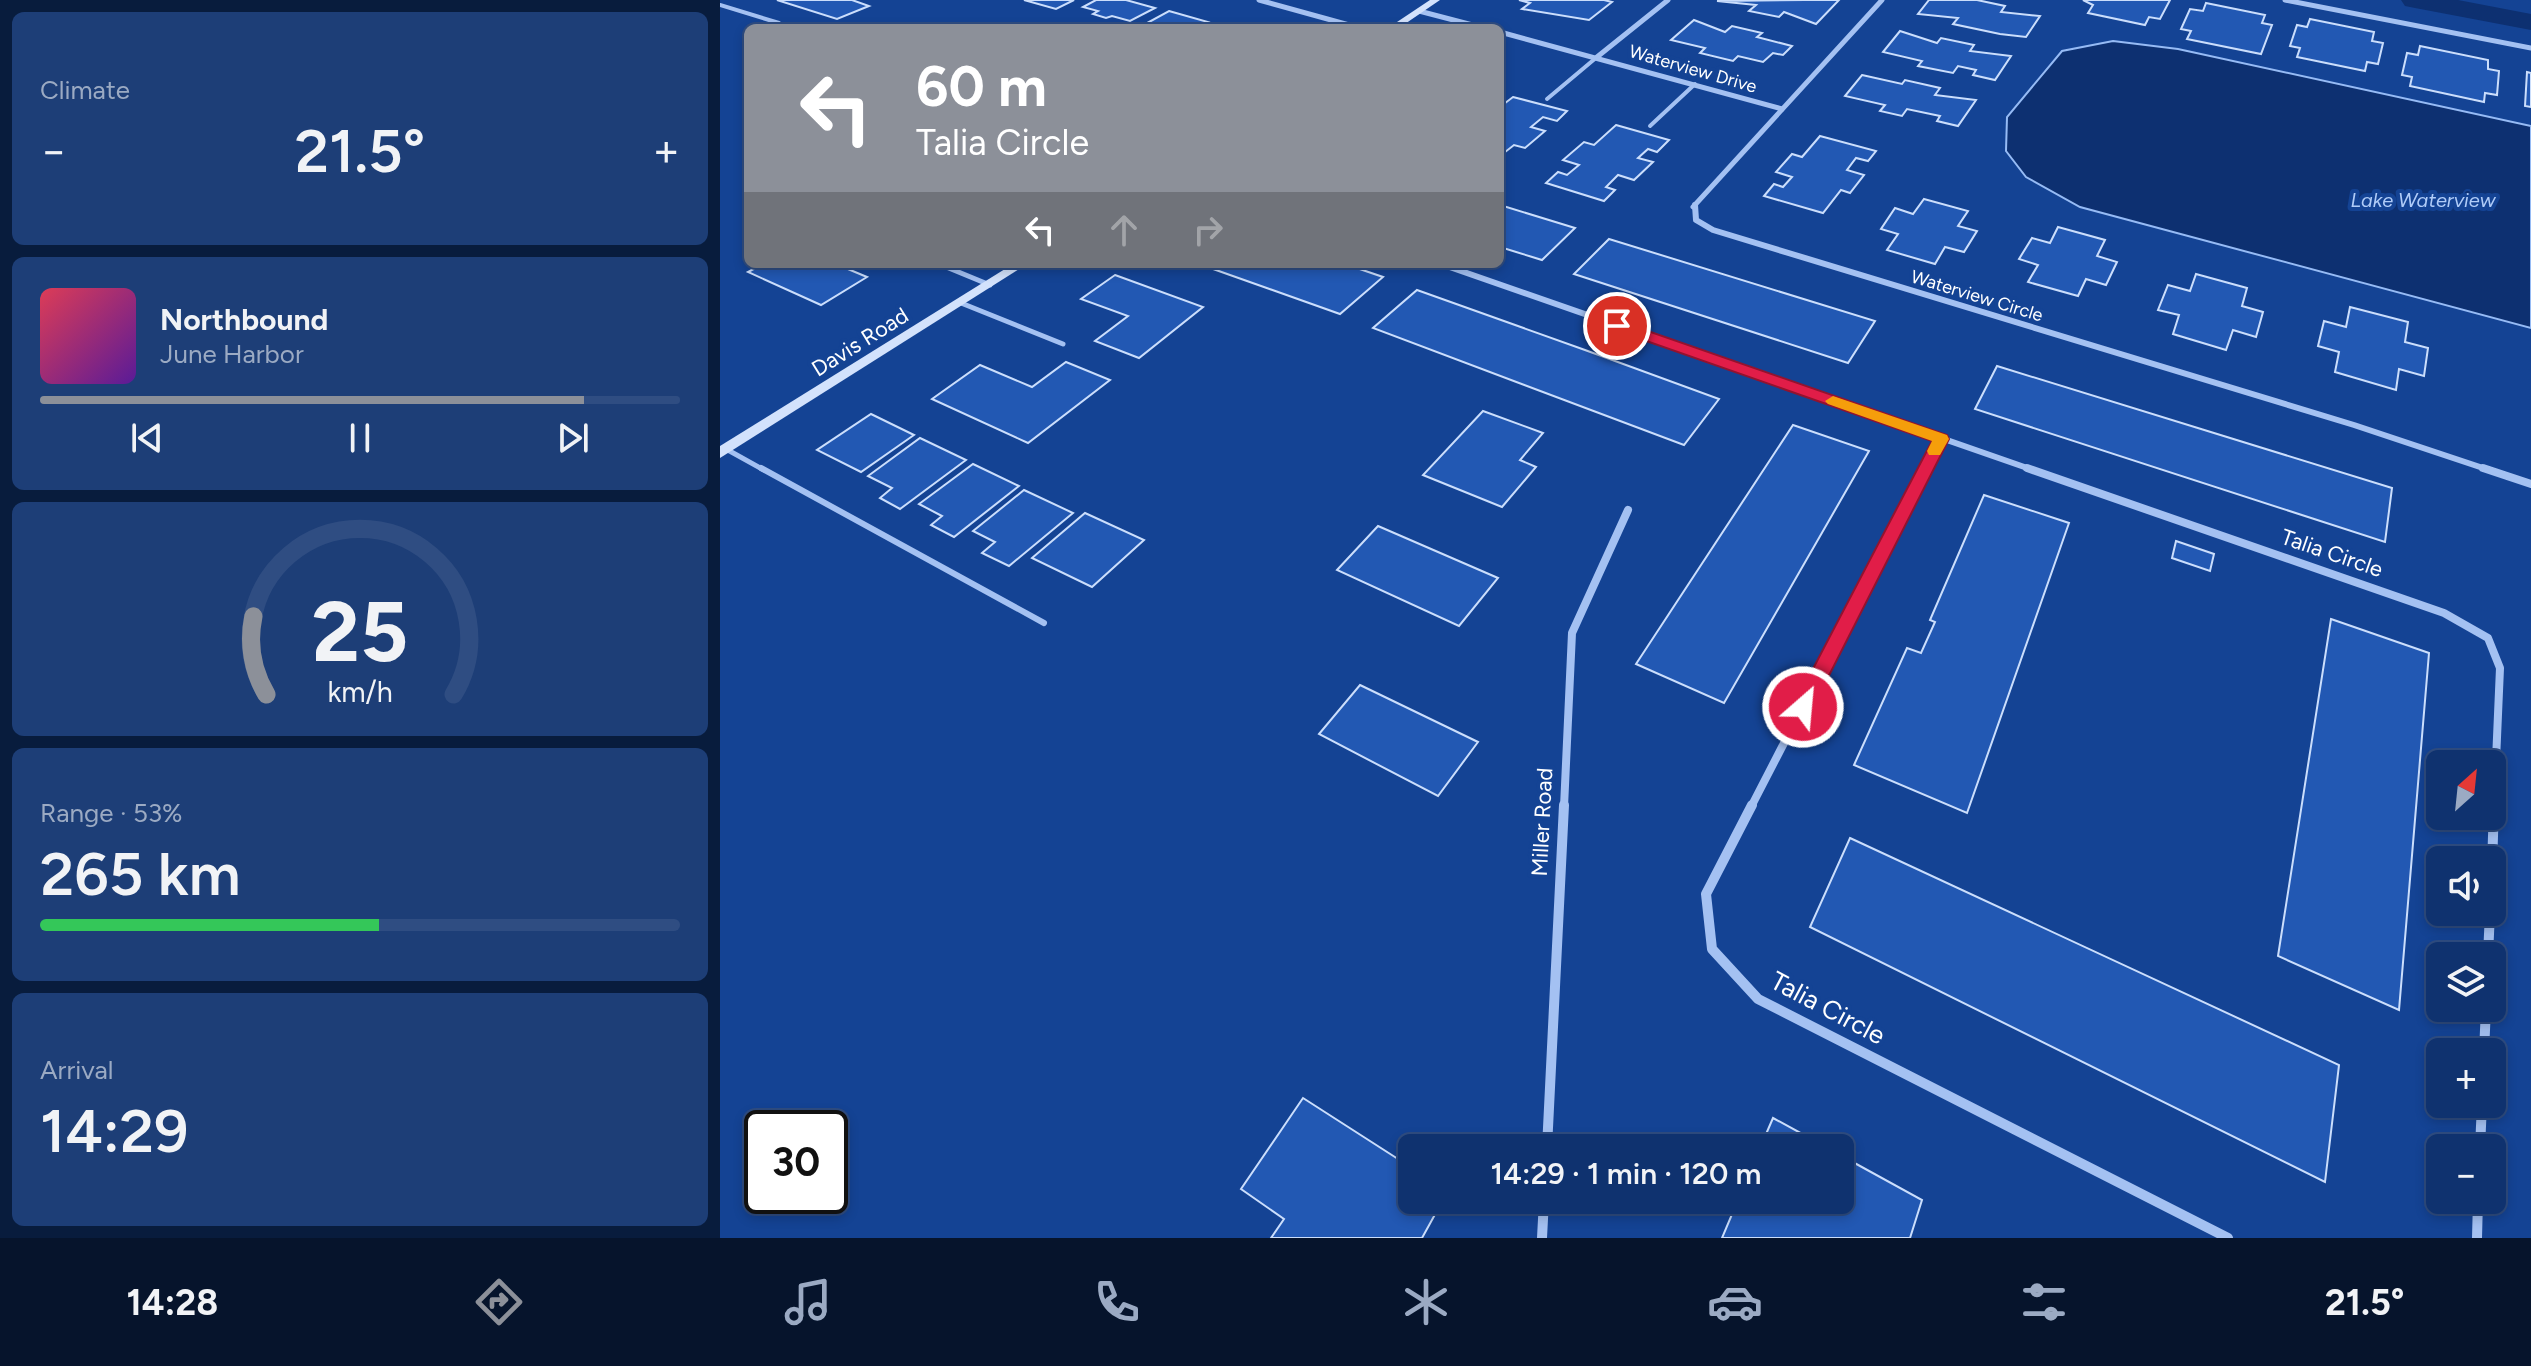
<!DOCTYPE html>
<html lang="en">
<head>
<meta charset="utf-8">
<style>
	body { margin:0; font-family:Figtree,sans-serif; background:#1d3e77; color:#f1f3f6; height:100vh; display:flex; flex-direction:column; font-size:30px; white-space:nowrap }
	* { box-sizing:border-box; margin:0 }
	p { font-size:26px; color:#9baac3 }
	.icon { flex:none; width:44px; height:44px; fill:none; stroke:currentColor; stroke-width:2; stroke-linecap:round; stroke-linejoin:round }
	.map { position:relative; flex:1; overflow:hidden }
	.drawer { display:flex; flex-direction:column; gap:12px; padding:12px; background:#081c3d; width:720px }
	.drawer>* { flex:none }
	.top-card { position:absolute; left:24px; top:24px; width:760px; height:244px; border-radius:12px; box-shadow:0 4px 12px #0003,0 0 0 2px #2f4d82; background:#8c9099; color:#fff; overflow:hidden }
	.needle { width:52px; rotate:27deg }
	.controls { position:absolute; left:1706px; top:750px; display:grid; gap:16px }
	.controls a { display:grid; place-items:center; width:80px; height:80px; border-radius:12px; background:#0f326f; box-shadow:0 4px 12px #0003,0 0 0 2px #2f4d82; font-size:40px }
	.speed { position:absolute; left:24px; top:1110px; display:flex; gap:16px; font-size:40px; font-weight:700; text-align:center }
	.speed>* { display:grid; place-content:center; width:104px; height:104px; border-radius:50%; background:#0f326f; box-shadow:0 4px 12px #0003,0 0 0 2px #2f4d82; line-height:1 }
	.speed .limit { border:4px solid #111; border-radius:12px; background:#fff; color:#111 }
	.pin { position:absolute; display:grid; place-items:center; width:68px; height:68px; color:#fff; margin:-34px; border:4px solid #fff; border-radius:50%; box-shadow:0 2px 8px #0007 }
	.me { position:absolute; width:88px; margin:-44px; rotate:27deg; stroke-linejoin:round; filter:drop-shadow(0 0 6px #0008) }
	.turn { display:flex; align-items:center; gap:28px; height:168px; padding:0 40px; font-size:36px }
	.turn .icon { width:104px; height:104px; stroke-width:2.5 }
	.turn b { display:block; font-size:56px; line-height:68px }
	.lanes { display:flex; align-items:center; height:76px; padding:0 40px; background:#0003; justify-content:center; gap:40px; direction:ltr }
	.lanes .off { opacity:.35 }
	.big { font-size:60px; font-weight:600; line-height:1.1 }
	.drawer .card { flex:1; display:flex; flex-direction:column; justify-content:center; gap:12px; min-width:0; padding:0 28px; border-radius:12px; background:#1d3e77 }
	.drawer .dial { align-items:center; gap:0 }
	.dial svg { height:208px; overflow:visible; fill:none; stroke:#2f4d82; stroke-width:7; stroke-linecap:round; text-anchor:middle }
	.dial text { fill:#f1f3f6; stroke:none }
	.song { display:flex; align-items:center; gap:24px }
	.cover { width:96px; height:96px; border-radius:12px; background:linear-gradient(135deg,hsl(350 70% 55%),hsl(270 70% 35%)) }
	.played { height:8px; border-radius:4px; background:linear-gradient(90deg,#8c9099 85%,#2f4d82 85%) }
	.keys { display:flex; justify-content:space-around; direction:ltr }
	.heat { display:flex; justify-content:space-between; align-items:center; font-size:44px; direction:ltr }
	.charge { height:12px; border-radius:6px; background:linear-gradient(90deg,#34c759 53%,#2f4d82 0) }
	.trip { position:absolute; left:678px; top:1134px; width:456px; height:80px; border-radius:12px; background:#0f326f; box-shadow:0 4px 12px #0003,0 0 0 2px #2f4d82; font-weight:600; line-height:80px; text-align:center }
	.tab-bar { display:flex; height:128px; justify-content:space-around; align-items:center; background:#06142c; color:#9baac3 }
	.tab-bar .icon { width:56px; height:56px }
	.tab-bar .current { color:#8c9099 }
	.tab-bar b { font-size:36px; color:#f1f3f6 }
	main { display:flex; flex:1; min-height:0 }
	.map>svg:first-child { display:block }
</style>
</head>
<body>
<main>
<section class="drawer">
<div class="card"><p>Climate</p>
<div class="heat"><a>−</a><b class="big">21.5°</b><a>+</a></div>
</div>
<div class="card">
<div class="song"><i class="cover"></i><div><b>Northbound</b><p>June Harbor</p></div></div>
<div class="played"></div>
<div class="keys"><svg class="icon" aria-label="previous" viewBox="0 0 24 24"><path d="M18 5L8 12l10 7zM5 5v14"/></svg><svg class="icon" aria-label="pause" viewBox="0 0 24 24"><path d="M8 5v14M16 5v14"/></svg><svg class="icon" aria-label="next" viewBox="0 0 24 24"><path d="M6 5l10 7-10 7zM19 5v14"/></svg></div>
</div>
<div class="card dial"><svg viewBox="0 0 100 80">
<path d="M14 69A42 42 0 1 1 86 69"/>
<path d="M14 69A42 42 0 0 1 9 39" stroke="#8c9099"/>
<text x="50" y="56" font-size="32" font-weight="700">25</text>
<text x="50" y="72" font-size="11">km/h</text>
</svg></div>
<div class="card"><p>Range · 53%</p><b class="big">265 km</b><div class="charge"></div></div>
<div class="card"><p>Arrival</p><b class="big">14:29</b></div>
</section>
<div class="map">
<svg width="1811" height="1238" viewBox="0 0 1811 1238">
	<rect width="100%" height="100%" fill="#144394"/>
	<polygon fill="#0d3071" stroke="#96bbf5" stroke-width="2" points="1393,41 1458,49 1811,126 1811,328 1360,207 1306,177 1286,151 1287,117 1342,51"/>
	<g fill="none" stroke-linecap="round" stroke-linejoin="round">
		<polygon fill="#0d3071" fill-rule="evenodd" points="1681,0 1738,0 1811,14 1811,30 1695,8 1685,6"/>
	</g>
	<g fill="#2258b3" stroke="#cbdefc" stroke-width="2">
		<polygon points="57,0 132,0 149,6 117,19"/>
		<polygon points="304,0 354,0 336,9"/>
		<polygon points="376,0 406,0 435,8 410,21 392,16 386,18 373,14 378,11 363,7"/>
		<polygon points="799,0 884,0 892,2 869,20 802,9 810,3"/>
		<polygon points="1085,0 1119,0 1096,24 1064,12 1059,17 1029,11 1036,5 997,1"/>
		<polygon points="1209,0 1257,0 1285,6 1281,12 1320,16 1306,37 1280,34 1233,24 1238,18 1198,14"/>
		<polygon points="1363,0 1450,0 1440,19 1429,17 1425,25 1368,13 1373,5"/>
		<polygon points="1486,3 1545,15 1542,23 1552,25 1541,54 1467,39 1471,31 1461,29 1470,9 1483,11"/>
		<polygon points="449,11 488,22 478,28 418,28"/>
		<polygon points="1590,19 1654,32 1652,41 1663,43 1658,64 1647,62 1645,71 1577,57 1580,48 1570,46 1577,25 1587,27"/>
		<polygon points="974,20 1005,32 1012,26 1042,33 1037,37 1072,46 1063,55 1053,53 1043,62 1018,56 1013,61 980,53 985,48 951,40"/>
		<polygon points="1180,31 1217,43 1221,38 1254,45 1250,51 1291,56 1275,80 1253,75 1256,70 1238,66 1233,73 1198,66 1202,61 1163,52"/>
		<polygon points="1700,46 1768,60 1768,69 1779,71 1777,95 1765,93 1764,102 1690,86 1692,77 1682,75 1687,53 1698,55"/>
		<polygon points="1807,72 1811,73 1811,107 1805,106"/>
		<polygon points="1142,75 1182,84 1185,80 1220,88 1215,95 1256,100 1238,126 1217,121 1220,116 1187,109 1182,116 1160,111 1165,105 1125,96"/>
		<polygon points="793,97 847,111 837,121 823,117 811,127 825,131 805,148 794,145 780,156 780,107"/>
		<polygon points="896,125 949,140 937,152 928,149 918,158 933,162 914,180 898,175 886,187 895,190 884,201 826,183 838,172 847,175 859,165 843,160 864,142 874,145"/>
		<polygon points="1100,136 1156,151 1148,161 1136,158 1127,170 1144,175 1130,193 1121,190 1103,213 1044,196 1054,184 1063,187 1072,177 1056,172 1072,154 1082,157"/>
		<polygon points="1204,199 1248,211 1238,226 1257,231 1244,252 1225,247 1215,264 1167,250 1178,234 1161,229 1175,208 1193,214"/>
		<polygon points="780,205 855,228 822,260 780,247"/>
		<polygon points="1338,227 1385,240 1377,256 1397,262 1386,285 1366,279 1358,296 1308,282 1318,265 1299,259 1312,238 1330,243"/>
		<polygon points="889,239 1155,321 1128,363 854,274"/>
		<polygon points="43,264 116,264 147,277 101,305 28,272"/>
		<polygon points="479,264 625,264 663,277 620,314"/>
		<polygon points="1476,274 1527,288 1522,306 1543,312 1536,337 1513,330 1506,350 1453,334 1459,315 1438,310 1448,285 1470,291"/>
		<polygon points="395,275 483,307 419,358 375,341 408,316 361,299"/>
		<polygon points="697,290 865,350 999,399 964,445 653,328"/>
		<polygon points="1630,307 1688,322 1685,342 1708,348 1704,376 1679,369 1676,390 1615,372 1619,352 1598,346 1604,321 1626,327"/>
		<polygon points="346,362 390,380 308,443 212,399 260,365 312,387"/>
		<polygon points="1277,366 1672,488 1665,542 1255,409"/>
		<polygon points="763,411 823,433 800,460 816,467 782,507 703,475"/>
		<polygon points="151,414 194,435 141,472 97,450"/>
		<polygon points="1073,425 1149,451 1004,703 916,664"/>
		<polygon points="200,438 246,460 180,509 160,498 172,488 148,476"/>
		<polygon points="253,464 299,486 234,537 211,525 222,516 199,504"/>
		<polygon points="304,490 353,513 289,566 262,553 275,542 253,531"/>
		<polygon points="1264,495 1349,523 1247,813 1134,765 1187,648 1201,653 1215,622 1210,620"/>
		<polygon points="365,513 424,540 372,587 312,558"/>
		<polygon points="658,526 778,578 739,626 617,570"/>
		<polygon points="1456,541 1494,554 1490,571 1452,558"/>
		<polygon points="1611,619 1709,653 1679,1010 1558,956"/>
		<polygon points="640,685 758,742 718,796 599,734"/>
		<polygon points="1130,838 1619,1065 1605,1182 1090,927"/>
		<polygon points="583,1098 692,1168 692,1200 723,1200 702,1238 551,1238 564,1219 521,1189"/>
		<polygon points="1053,1118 1108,1148 1040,1148"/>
		<polygon points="1120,1155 1202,1200 1190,1238 1002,1238 1018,1200 1120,1200"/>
	</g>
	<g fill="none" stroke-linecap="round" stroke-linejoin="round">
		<g stroke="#a4c1f2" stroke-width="4">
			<polyline points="0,5 59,23"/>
			<polyline points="827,99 877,57"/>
			<polyline points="930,126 975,84"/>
		</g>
		<g stroke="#a4c1f2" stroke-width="5">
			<polyline points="219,264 270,285"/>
			<polyline points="241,303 343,344"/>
			<polyline points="6,449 44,470"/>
		</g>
		<polyline stroke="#a4c1f2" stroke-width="6" points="41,468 324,623"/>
		<g stroke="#a4c1f2" stroke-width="5">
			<polyline points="539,0 640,28"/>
			<polyline points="1565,0 1811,48"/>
			<polyline points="699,11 764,28"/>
			<polyline points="780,32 1062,109"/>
			<polyline points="877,57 948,0"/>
			<polyline points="973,207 1162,0"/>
		</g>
		<g stroke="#a4c1f2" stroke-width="6">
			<polyline points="975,205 976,220 993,230 1634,425 1769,470"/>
			<polyline points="721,264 1313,470"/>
			<polyline points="1205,470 1221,439"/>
		</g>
		<g stroke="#a4c1f2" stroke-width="8">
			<polyline points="1307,468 1724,613 1768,638 1780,668 1774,807"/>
			<polyline points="1763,468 1811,484"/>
			<polyline points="844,807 852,633 908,510"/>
			<polyline points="1031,807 1206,468"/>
		</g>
		<g stroke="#a4c1f2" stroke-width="10">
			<polyline points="1032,805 986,894 992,949 1038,999 1508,1238"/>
			<polyline points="1772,867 1774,805"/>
			<polyline points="1768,956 1770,912"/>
			<polyline points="1764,1052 1766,1008"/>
			<polyline points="827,1148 844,805"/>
			<polyline points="1760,1148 1762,1104"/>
			<polyline points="822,1238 824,1200"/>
			<polyline points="1757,1238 1758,1200"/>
		</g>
		<g fill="#d3e2fc" fill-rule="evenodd">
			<polygon points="710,0 720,0 679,28 668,28"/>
			<polygon points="293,264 307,264 0,458 0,446"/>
		</g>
	</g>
	<polygon fill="#e11d48" stroke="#92132f" stroke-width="2" points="892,322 902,322 1227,435 1229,439 1090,713 1083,715 1073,707 1212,441 892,329"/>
	<polygon fill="#f59e0b" points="1113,396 1227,435 1229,439 1220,455 1209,455 1207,451 1212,441 1108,404 1105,401"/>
	<g text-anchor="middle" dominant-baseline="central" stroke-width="8" stroke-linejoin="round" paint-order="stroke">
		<g font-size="18" fill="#fff" stroke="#144394">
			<text transform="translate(973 69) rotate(16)">Waterview Drive</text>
			<text transform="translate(1257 296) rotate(17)">Waterview Circle</text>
		</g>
		<g font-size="20" font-style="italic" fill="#b0ccf8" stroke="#144394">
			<text x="1703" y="200">Lake Waterview</text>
		</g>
		<g font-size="22" fill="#fff" stroke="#144394">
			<text transform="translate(140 342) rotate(-32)">Davis Road</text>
			<text transform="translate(1612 553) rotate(19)">Talia Circle</text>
			<text transform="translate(822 822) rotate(-87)">Miller Road</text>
		</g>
		<g font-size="26" fill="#fff" stroke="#144394">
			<text transform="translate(1108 1008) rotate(28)">Talia Circle</text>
		</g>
	</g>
</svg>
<div class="controls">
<a><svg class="needle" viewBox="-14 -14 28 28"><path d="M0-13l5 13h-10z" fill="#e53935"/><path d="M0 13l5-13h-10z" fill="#9baac3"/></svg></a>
<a><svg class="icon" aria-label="sound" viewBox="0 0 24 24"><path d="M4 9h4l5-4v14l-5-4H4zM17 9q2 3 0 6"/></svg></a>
<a><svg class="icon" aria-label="layers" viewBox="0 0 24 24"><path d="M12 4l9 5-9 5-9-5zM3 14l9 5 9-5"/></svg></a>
<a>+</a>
<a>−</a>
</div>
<div class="speed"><div class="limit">30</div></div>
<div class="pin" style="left:897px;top:326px;background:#d93025"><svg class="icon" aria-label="arrive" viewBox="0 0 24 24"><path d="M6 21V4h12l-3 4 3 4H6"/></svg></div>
<svg class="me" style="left:1083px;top:707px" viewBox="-20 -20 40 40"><circle r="17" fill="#e11d48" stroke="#fff" stroke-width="3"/><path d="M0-11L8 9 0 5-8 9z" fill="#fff"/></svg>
<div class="trip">14:29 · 1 min · 120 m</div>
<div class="top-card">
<div class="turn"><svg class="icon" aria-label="left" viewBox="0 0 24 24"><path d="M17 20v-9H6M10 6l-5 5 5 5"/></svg><div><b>60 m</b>Talia Circle</div></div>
<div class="lanes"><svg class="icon" aria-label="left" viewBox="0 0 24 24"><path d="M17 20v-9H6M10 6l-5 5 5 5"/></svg><svg class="icon off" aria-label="ahead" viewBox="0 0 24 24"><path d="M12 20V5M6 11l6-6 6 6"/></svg><svg class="icon off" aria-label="right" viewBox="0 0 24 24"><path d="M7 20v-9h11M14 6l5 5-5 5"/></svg></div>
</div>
</div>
</main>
<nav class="tab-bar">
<b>14:28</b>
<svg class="icon current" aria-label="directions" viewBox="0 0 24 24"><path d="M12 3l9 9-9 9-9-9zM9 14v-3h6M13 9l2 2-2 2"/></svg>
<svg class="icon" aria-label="music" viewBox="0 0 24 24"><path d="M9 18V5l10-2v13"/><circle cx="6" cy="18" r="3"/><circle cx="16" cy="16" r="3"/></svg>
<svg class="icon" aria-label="phone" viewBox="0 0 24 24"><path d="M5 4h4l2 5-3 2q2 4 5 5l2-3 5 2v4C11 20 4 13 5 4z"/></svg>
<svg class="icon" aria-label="climate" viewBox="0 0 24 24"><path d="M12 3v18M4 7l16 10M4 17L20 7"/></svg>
<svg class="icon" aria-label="car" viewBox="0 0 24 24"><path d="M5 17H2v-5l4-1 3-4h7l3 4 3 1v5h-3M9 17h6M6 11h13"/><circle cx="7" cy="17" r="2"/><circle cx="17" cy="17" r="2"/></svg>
<svg class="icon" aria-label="filters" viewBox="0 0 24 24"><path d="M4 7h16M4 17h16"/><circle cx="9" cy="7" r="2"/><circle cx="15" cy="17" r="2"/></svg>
<b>21.5°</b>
</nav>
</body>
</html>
